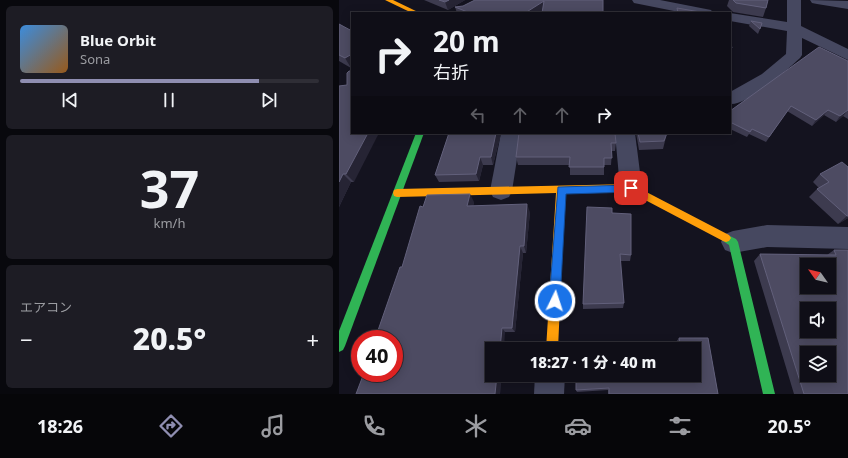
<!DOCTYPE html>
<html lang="ja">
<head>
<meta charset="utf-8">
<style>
	body { margin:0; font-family:"Noto Sans","Noto Sans JP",sans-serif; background:#1d1c24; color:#f1f3f6; height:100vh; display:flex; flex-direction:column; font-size:15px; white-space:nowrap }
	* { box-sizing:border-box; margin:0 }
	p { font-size:13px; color:#9b9ca1 }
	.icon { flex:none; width:22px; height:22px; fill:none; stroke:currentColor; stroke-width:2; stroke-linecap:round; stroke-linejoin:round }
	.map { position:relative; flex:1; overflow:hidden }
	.drawer { display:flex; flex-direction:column; gap:6px; padding:6px; background:#08080d; width:339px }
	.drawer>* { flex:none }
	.top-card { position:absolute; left:12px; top:12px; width:380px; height:122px; border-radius:0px; box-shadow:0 2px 10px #0003,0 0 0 1px #2f2e36; background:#0f0e17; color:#f1f3f6; overflow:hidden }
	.needle { width:26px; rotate:304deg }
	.controls { position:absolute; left:461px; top:258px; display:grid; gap:8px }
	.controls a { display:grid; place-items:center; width:36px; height:36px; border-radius:0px; background:#0f0e17; box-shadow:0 2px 10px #0003,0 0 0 1px #2f2e36; font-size:20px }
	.speed { position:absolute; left:12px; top:330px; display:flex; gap:8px; font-size:20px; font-weight:700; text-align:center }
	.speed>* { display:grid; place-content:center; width:52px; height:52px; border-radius:50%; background:#0f0e17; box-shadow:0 2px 10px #0003,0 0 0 1px #2f2e36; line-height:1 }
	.speed .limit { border:6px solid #d22; background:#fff; color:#111 }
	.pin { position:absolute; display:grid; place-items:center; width:34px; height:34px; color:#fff; margin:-17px; border-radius:8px; box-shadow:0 2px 6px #0006 }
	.me { position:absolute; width:44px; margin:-22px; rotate:4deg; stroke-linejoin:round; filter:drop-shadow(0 0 3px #0008) }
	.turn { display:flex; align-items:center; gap:14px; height:84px; padding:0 16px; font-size:18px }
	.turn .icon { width:52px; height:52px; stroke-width:2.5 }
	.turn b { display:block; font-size:28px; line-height:34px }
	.lanes { display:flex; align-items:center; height:38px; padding:0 16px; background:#0003; justify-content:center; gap:20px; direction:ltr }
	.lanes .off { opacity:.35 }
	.big { font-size:30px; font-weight:800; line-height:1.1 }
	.drawer .tile { flex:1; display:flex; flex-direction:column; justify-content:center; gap:6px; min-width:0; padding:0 14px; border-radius:6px; background:#1d1c24 }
	.drawer .dial { align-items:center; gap:0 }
	.dial b { font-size:52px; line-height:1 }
	.song { display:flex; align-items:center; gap:12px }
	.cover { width:48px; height:48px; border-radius:6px; background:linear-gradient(135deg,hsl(210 70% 55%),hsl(30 70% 35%)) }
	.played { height:4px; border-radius:2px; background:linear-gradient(90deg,#8f8eb1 80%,#2f2e36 80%) }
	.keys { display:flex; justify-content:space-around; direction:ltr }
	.heat { display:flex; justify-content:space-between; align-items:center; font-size:22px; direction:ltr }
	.trip { position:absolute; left:146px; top:342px; width:216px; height:40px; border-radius:0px; background:#0f0e17; box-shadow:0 2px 10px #0003,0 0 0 1px #2f2e36; font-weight:800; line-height:40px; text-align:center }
	.dock { display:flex; height:64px; justify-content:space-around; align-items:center; background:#060609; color:#9b9ca1 }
	.dock .icon { width:28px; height:28px }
	.dock .on { color:#8f8eb1 }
	.dock b { font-size:18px; color:#f1f3f6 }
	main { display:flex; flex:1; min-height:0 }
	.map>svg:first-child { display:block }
</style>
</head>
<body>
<main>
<section class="drawer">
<div class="tile">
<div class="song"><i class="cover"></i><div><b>Blue Orbit</b><p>Sona</p></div></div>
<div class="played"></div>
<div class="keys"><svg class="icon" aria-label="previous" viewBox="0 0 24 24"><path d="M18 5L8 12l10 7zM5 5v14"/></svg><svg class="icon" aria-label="pause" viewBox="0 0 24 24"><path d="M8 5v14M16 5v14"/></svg><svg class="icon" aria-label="next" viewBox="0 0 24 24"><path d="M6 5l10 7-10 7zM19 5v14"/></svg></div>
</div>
<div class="tile dial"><b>37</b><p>km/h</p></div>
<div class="tile"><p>エアコン</p>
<div class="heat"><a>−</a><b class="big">20.5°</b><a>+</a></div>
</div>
</section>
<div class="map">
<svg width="509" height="394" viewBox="0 0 509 394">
	<rect width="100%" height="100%" fill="#14131f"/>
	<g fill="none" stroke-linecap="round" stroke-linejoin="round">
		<g fill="#464860" fill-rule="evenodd">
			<polygon points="293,0 321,0 367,9 372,10 374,13 345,13 295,3"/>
			<path d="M448,0H462V26L509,49V60L463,38V55L461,58C448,70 408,106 391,104V92L423,74L447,54L448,31L391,21V13H390H391L448,22Z"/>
			<polygon points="471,0 509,1 509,9 478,4 473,3"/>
			<polygon points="162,133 182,133 173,191 170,197 162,200 154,197 151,191"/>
			<polygon points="276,133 296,133 303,188 300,194 292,197 284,194 281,188"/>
			<polygon points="428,225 509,227 509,249 428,247 394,253 386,250 382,242 386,234 394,231"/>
			<polygon points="196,375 226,375 225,394 195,394"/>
		</g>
		<g fill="#30b455" fill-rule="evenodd">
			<polygon points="77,133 85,133 6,346 4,350 0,352 0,331"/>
			<polygon points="387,234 397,239 399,242 436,394 424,394 390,245 384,241 382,238 384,235"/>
		</g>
		<g fill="#ff9f0a" fill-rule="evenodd">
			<polygon points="46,0 54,0 81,13 73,13"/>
			<polygon points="292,184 390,235 392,238 390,241 387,242 384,241 291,192 226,193 219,349 207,349 217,193 58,197 55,196 54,193 55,190 58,189"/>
		</g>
	</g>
	<g fill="#3d3b4f">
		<polygon points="85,0 126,0 109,10"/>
		<polygon points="390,0 429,0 427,8 424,17 394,12 388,6"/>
		<polygon points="124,6 203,10 199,13 118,13 116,7"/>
		<polygon points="412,21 421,29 419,34 410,26"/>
		<polygon points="0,24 12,68 0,61"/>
		<polygon points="509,61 509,119 504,116 497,122 485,115 473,126 448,111 427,142 410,134 408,137 391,129 391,111"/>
		<polygon points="8,85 15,182 12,182 0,207 0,86"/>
		<polygon points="110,133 162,133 154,165 144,165 140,181 100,182 96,175"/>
		<polygon points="180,133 277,143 276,151 273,151 272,165 265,165 265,175 231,175 231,165 179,165 177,157"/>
		<polygon points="297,133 328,133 324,149 300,150"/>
		<polygon points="509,167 509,218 499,224 470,197 478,189 480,188 474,182 481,174"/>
		<polygon points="135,202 134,206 191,212 187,253 184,253 176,332 166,332 153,375 162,375 161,394 63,267"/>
		<polygon points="273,213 292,255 291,261 281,261 285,303 284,308 244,309 244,304"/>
		<polygon points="495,250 509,250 509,394 455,394 415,261 421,254 488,255"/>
		<polygon points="340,338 369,338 379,394 269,394 269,390 238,392 237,390 237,375 355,375 355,349 265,349 266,345 337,347 337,342"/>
	</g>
	<g fill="#262434">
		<polygon points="110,0 126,0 109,10 106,2"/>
		<polygon points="205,1 206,9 199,13 186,13"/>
		<polygon points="13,54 13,67 12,68 6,58"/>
		<polygon points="489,110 485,115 473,126 477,120"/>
		<polygon points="509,110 504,116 497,122 501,116"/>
		<polygon points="29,133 40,133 15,182 7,174"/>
		<polygon points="157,133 162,133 154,165 152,157"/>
		<polygon points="141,157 144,165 140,181 137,174"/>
		<polygon points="4,174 12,182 0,207 0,182"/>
		<polygon points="131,194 135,202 132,214 128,206"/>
		<polygon points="188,204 191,212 187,253 185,246"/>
		<polygon points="508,216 509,216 509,218 499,224"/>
		<polygon points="181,246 184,253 176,332 173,328"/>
		<polygon points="163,328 166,332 165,349 161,349"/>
		<polygon points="158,375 162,375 161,394 156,394"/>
	</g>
	<g fill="#4d4b62" stroke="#62607b" fill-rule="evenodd">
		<polygon points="100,0 110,0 106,2"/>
		<polygon points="136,0 264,0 264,13 203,13 205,1 186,13 131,13 116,7 124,6"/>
		<polygon points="394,0 429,0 427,8 397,3"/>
		<polygon points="338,8 367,13 339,13"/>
		<polygon points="412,21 423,23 421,29"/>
		<polygon points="0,24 13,31 13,54 6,58 0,55"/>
		<polygon points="391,41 393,48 391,49"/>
		<polygon points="480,47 509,61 509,110 501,116 489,110 477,120 452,106 430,137 413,129 411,132 391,122 391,111"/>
		<polygon points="10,71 13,71 13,133 29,133 7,174 4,174 0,182 0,86 8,85 8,73"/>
		<polygon points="110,133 157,133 152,157 141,157 137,174 96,175"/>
		<polygon points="180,133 276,133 277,143 272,143 273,158 265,158 265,167 230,167 231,157 177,157"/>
		<polygon points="299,133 328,133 325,141 301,142"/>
		<polygon points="503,162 509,167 509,216 508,216 478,189 490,182 481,174"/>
		<polygon points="131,194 128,206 188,204 185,246 181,246 173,328 163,328 161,349 153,349 153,375 158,375 156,394 17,394 25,373 55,373 55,339 36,339 61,267 63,267 81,206 84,207 88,195"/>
		<polygon points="248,207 273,208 273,213 292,214 292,255 281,254 285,303 244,304"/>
		<path d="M495,250H509V394H465L421,254L497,255ZM468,265H490V287H468ZM468,309H490V331H468ZM468,353H490V375H468Z"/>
		<polygon points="340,338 369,338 379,394 270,394 270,388 237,390 237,375 355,375 355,349 266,349 266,345 342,347"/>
	</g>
	<polygon fill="#1a73e8" stroke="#114b97" points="292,185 296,188 292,192 227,194 221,301 219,305 216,307 212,305 210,301 219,187"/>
</svg>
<div class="controls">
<a><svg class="needle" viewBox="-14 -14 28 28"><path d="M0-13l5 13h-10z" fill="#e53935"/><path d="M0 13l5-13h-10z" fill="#9b9ca1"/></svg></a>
<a><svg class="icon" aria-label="sound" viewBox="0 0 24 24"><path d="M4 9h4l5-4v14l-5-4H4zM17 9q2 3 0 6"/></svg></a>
<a><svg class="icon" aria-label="layers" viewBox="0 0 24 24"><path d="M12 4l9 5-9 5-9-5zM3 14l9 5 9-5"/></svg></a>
</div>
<div class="speed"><div class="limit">40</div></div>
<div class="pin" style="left:292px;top:188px;background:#d93025"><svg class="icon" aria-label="arrive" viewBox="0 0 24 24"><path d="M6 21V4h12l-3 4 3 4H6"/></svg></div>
<svg class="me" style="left:216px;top:301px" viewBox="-20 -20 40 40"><circle r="17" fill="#1a73e8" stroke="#fff" stroke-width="3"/><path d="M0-11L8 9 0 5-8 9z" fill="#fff"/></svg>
<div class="trip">18:27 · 1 分 · 40 m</div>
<div class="top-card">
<div class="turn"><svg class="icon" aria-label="right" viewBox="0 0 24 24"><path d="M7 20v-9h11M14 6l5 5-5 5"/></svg><div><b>20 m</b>右折</div></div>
<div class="lanes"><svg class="icon off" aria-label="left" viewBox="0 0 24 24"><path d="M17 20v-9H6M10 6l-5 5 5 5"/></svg><svg class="icon off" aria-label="ahead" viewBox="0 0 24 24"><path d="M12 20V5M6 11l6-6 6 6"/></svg><svg class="icon off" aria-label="ahead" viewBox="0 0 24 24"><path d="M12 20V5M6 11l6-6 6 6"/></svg><svg class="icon" aria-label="right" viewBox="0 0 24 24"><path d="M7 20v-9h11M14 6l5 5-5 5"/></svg></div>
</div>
</div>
</main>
<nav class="dock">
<b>18:26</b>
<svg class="icon on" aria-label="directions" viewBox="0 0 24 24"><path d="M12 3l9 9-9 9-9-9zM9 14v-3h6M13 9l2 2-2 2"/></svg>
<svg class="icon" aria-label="music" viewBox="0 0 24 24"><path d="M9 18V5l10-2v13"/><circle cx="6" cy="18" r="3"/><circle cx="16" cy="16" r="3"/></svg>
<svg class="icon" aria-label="phone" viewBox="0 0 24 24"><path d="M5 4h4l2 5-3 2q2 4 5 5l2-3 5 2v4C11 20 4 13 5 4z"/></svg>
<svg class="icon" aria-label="climate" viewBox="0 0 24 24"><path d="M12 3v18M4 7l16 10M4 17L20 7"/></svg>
<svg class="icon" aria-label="car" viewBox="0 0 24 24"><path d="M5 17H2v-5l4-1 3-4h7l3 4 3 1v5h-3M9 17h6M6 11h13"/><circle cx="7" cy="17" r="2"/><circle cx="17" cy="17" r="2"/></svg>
<svg class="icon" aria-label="filters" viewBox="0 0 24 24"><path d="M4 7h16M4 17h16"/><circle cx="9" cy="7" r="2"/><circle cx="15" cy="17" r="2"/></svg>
<b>20.5°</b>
</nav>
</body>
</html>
